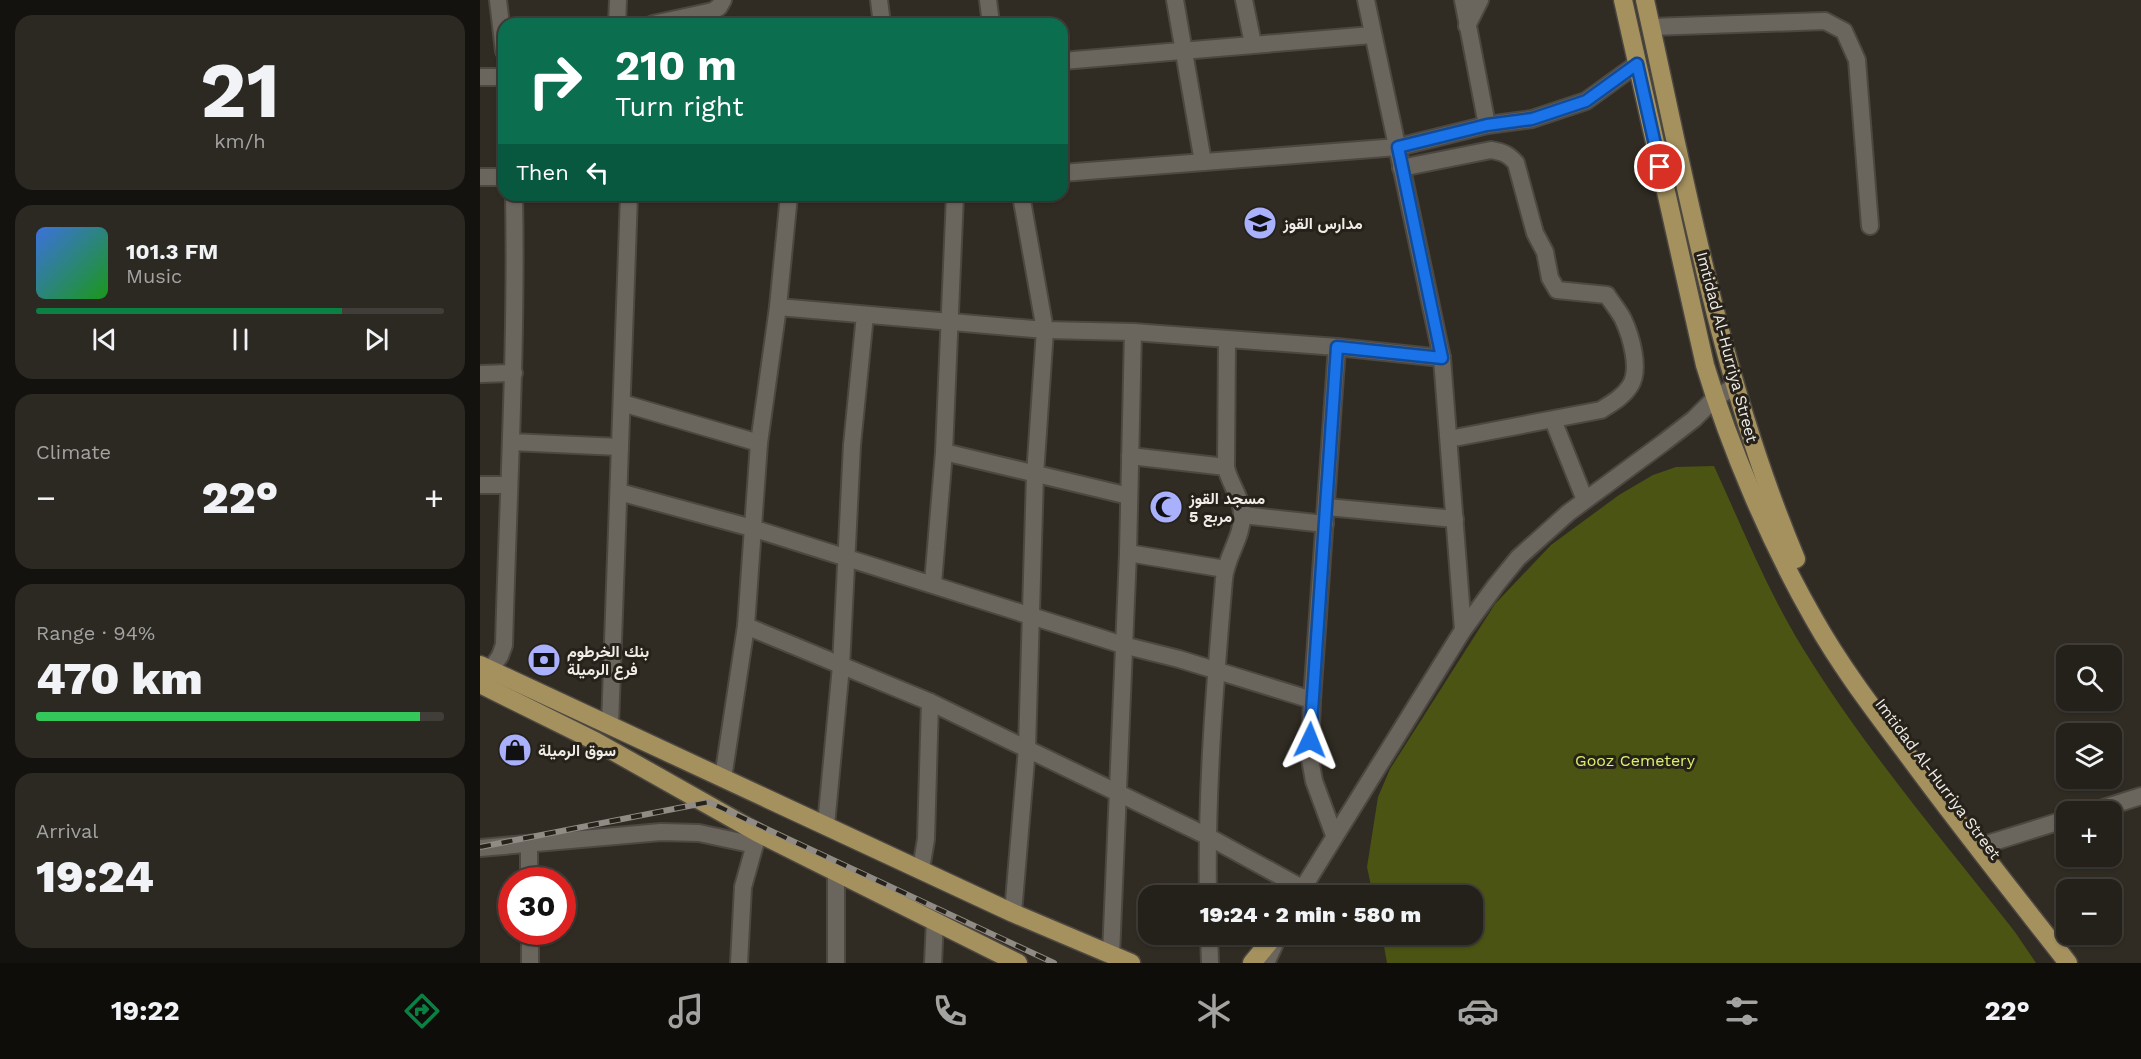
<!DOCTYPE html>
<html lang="en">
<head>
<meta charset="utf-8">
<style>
	body { margin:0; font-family:"Work Sans",Vazirmatn,sans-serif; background:#2c2923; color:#f1f3f6; height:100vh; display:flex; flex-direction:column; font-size:22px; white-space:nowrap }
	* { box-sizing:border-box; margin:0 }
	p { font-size:20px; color:#a3a3a2 }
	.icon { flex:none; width:33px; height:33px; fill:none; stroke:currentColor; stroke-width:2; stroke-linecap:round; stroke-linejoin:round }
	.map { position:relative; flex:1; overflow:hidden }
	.details { display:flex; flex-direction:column; gap:15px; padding:15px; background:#14120e; width:480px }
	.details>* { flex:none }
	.guide { position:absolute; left:18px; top:18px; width:570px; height:183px; border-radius:18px; box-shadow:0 2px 4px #0004,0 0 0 2px #413e39; background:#0b6e4f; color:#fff; overflow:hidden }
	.controls { position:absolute; left:1576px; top:645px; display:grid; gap:12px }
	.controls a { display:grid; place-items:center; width:66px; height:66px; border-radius:12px; background:#24211a; box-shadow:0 2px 4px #0004,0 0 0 2px #413e39; font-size:30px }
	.speed { position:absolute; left:18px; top:867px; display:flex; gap:12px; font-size:30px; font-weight:700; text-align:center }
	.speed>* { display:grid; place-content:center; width:78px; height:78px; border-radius:50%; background:#24211a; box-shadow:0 2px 4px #0004,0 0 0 2px #413e39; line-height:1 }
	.speed .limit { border:9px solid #d22; background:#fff; color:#111 }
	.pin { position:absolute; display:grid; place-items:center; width:51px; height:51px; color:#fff; margin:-26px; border:3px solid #fff; border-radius:50%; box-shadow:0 2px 6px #0007 }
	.me { position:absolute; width:66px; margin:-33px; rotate:2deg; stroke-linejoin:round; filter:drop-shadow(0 0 4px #0008) }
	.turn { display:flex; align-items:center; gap:21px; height:126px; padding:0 18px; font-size:27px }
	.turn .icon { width:78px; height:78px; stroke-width:2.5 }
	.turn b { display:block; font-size:42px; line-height:51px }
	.then { display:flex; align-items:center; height:57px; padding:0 18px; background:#0003; gap:12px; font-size:22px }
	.big { font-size:45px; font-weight:800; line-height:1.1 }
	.details .widget { flex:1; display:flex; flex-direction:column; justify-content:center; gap:9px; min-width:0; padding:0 21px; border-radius:18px; background:#2c2923 }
	.details .dial { align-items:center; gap:0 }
	.dial b { font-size:78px; line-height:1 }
	.song { display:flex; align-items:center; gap:18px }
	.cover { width:72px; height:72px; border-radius:9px; background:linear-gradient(135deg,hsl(220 70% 55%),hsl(120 70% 35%)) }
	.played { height:6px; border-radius:3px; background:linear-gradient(90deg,#0b8043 75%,#413e39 75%) }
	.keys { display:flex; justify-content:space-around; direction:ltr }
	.heat { display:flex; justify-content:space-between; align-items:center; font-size:33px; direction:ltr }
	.charge { height:9px; border-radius:4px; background:linear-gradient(90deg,#34c759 94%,#413e39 0) }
	.trip { position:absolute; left:658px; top:885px; width:345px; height:60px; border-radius:18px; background:#24211a; box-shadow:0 2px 4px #0004,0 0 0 2px #413e39; font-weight:800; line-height:60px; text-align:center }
	.tab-bar { display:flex; height:96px; justify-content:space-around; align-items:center; background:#0e0d0a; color:#a3a3a2 }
	.tab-bar .icon { width:42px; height:42px }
	.tab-bar .active { color:#0b8043 }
	.tab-bar b { font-size:27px; color:#f1f3f6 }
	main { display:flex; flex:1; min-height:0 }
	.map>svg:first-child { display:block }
</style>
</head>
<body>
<main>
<section class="details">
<div class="widget dial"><b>21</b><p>km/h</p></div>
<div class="widget">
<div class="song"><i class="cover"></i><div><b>101.3 FM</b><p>Music</p></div></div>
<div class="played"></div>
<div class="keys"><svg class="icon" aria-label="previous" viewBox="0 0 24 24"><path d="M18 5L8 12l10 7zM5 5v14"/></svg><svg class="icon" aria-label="pause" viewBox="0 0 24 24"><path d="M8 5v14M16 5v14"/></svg><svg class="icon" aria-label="next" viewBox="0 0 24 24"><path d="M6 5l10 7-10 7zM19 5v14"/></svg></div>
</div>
<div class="widget"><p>Climate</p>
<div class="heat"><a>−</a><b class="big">22°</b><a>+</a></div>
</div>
<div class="widget"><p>Range · 94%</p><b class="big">470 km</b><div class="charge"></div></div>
<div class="widget"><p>Arrival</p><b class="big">19:24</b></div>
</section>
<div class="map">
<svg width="1661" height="963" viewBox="0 0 1661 963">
	<rect width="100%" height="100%" fill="#302c23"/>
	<path fill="#4b5413" d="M1234,466C1262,527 1287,590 1322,647C1384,748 1462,839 1535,932L1556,963H907L902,935L993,934V896L893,895L887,867L898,797L910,769L1015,604L1071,545L1139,495L1173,475L1196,467Z"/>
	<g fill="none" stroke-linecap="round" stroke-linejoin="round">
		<g stroke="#4c4841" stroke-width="20">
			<g id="minor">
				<polyline points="18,0 24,51"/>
				<polyline points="399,0 402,24"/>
				<polyline points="508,0 511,24"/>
				<polyline points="695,0 723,162"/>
				<polyline points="764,0 773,44"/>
				<polyline points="886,0 962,358 983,630"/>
				<polyline points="983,0 1007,125"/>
				<polyline points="137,24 138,0"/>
				<polyline points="173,24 233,11 239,7 243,0"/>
				<polyline points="987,26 1000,0"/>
				<polyline points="1171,27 1345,21 1364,31 1377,60 1390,226"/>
				<polyline points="582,61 892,35"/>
				<polyline points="0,77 24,77"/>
				<path d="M921,168L1011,150C1023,152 1028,154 1036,163L1055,233L1065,252L1070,278L1077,290L1127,295C1132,303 1139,311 1143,319C1151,336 1161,370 1150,386C1143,397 1132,403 1121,410L969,439"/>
				<polyline points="582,173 918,147 1007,125 1052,119 1106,101 1157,64"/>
				<polyline points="0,177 24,177"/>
				<polyline points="298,307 565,330 653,332 857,347 962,358"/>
				<polyline points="0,374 34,373"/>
				<polyline points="142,403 279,443"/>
				<polyline points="1073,420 1105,500"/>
				<polyline points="31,442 140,447"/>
				<polyline points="464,452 649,496"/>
				<polyline points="650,456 746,467"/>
				<polyline points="0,485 28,485"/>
				<polyline points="139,492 272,528 643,645 699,659 832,700"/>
				<polyline points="847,507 975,519"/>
				<polyline points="762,515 845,524"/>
				<polyline points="648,553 745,569"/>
				<polyline points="453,583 464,452 475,195"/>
				<polyline points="266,626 450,702 727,836 822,888"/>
				<path d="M3,680L20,656L24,645C28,495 37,345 34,195"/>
				<polyline points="130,725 149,195"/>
				<polyline points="243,778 266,626 279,443 298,307 309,195"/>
				<polyline points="1611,812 1661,796"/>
				<polyline points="346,825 361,666 372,445 385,315"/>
				<polyline points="854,835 834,781 830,759 832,700 857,347"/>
				<polyline points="49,844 49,880"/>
				<polyline points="1507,844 1587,819"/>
				<polyline points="0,848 181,832 219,833 275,845"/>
				<polyline points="441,869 446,839 450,702"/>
				<path d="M728,896C726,790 735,684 744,579C746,556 763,537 762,514C762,498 749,483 746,467L747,340"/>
				<polyline points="818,896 983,630 1016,585 1038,558 1088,513 1183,443 1214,419 1235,398 1254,387"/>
				<polyline points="533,913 547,748 555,475 565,330 541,195"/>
				<polyline points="50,932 50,963"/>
				<polyline points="729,934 730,963"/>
				<polyline points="631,955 648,553 653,332"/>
				<polyline points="259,963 263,887 277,837"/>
				<polyline points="356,963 356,872"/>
				<polyline points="453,963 455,921"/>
				<polyline points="786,963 798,937"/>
			</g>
		</g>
		<g stroke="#4c4841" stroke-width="21">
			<g id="major">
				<path d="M1143,0L1225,365C1250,448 1291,544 1334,619C1361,667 1394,710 1427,754C1479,825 1534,894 1588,963"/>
				<path d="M1165,0C1207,189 1241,381 1316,559"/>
				<polyline points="0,665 533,913 651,963"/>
				<polyline points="0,684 115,741 278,833 538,963"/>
				<polyline points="772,963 796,934"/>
			</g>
		</g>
		<use href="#minor" stroke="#6b665d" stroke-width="16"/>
		<use href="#major" stroke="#a5915e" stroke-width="18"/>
		<g stroke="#908c85" stroke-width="6">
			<polyline id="rail" points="0,847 229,802 574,963"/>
		</g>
		<use href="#rail" stroke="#26221a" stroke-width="4" stroke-dasharray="11" stroke-linecap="butt"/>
	</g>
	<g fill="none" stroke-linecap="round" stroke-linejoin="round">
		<g stroke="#114b97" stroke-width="15">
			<polyline id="route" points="830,740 857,347 962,358 918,147 1007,125 1052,119 1106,101 1157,64 1180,167"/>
		</g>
		<use href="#route" stroke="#1a73e8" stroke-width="10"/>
	</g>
	<defs>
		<g id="school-disc" transform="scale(1.725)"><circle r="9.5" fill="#a9b0fc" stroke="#26221a"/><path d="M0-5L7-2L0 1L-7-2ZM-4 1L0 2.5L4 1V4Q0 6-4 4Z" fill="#111"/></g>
		<g id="mosque-disc" transform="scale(1.725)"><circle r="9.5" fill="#a9b0fc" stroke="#26221a"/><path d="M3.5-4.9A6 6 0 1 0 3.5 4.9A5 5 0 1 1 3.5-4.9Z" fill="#111"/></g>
		<g id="bank-disc" transform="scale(1.725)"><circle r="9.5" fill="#a9b0fc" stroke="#26221a"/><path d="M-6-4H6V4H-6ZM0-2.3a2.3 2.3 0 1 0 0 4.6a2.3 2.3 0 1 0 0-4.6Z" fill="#111"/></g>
		<g id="shop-disc" transform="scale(1.725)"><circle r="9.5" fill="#a9b0fc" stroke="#26221a"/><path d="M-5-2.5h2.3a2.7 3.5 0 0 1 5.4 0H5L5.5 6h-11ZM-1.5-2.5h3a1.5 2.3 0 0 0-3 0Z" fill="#111"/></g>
	</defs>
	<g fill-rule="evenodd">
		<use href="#school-disc" x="780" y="223"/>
		<use href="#mosque-disc" x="686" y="507"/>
		<use href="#bank-disc" x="64" y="660"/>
		<use href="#shop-disc" x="35" y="750"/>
	</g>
	<g text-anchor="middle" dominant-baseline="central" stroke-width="6" stroke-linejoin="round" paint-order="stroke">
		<g font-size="16" font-weight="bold" fill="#f0ede8" stroke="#26221a" text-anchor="start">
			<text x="803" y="223">مدارس القوز</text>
			<text x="709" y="498">مسجد القوز<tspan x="709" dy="18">مربع 5</tspan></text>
			<text x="87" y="651">بنك الخرطوم<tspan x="87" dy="18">فرع الرميلة</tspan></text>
			<text x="58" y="750">سوق الرميلة</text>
		</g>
		<g font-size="16" fill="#f0ede8" stroke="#26221a">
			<text transform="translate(1247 347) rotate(75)">Imtidad Al-Hurriya Street</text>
			<text transform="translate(1458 779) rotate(53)">Imtidad Al-Hurriya Street</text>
		</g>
		<g font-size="16" fill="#dcf16b" stroke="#26221a">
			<text x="1155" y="760">Gooz Cemetery</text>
		</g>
	</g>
</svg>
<div class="controls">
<a><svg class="icon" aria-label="search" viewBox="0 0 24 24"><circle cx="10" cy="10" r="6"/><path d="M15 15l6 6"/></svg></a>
<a><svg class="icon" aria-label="layers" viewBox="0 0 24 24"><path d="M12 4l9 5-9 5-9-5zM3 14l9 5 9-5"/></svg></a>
<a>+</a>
<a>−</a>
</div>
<div class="speed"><div class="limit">30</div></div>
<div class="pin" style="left:1180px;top:167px;background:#d93025"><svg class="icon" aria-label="arrive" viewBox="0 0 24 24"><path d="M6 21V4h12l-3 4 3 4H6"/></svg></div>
<svg class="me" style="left:830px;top:740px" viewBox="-20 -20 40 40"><path d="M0-17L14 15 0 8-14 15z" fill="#1a73e8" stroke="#fff" stroke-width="4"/></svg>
<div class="trip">19:24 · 2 min · 580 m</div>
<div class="guide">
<div class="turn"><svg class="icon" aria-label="right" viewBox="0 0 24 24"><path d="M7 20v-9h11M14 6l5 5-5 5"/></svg><div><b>210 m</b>Turn right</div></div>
<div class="then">Then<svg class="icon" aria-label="left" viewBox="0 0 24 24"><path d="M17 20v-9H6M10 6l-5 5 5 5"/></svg></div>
</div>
</div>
</main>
<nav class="tab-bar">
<b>19:22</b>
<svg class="icon active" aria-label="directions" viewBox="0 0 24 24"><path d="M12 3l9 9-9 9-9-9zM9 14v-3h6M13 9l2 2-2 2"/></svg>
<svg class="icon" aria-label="music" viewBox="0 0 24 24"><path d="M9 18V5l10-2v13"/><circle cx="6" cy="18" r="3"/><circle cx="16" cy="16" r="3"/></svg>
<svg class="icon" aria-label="phone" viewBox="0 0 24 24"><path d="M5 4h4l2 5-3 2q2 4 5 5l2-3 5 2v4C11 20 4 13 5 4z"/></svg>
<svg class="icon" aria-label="climate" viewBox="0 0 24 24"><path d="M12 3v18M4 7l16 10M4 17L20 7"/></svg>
<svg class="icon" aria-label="car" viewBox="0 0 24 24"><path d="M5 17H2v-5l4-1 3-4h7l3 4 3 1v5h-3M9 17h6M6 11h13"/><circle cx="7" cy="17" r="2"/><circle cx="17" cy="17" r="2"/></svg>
<svg class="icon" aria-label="filters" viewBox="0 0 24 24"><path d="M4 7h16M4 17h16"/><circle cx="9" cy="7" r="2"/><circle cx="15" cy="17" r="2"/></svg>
<b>22°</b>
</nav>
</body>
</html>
